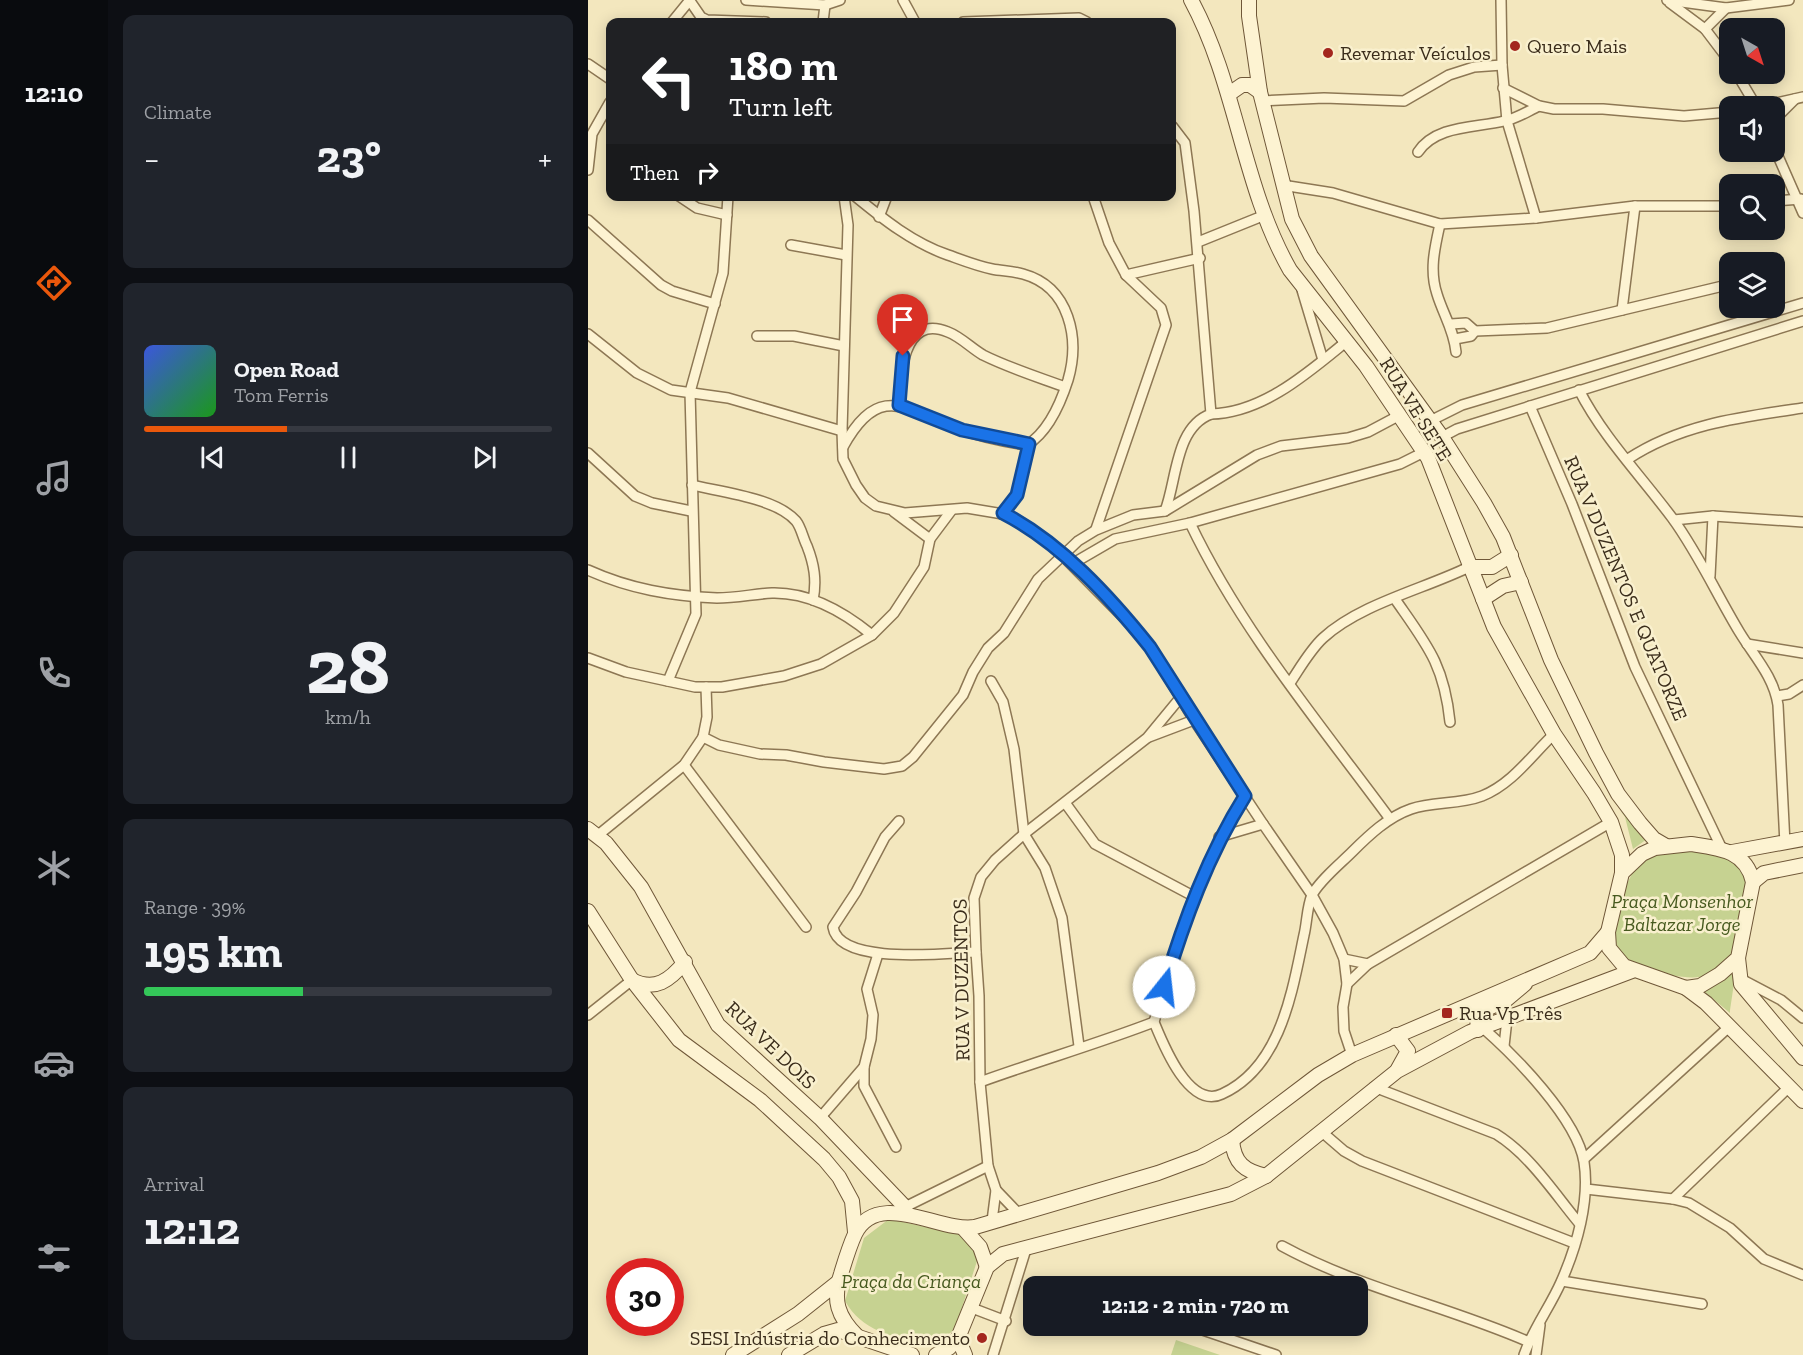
<!DOCTYPE html>
<html lang="en">
<head>
<meta charset="utf-8">
<style>
	body { margin:0; font-family:"Zilla Slab",serif; background:#20242c; color:#f1f3f6; height:100vh; display:flex; flex-direction:column; font-size:22px; white-space:nowrap }
	* { box-sizing:border-box; margin:0 }
	p { font-size:20px; color:#9ea1a6 }
	.icon { flex:none; width:33px; height:33px; fill:none; stroke:currentColor; stroke-width:2; stroke-linecap:round; stroke-linejoin:round }
	.map { position:relative; flex:1; overflow:hidden }
	.drawer { display:flex; flex-direction:column; gap:15px; padding:15px; background:#0d0f14; width:480px }
	.drawer>* { flex:none }
	.guide { position:absolute; left:18px; top:18px; width:570px; height:183px; border-radius:12px; box-shadow:0 3px 15px #0003; background:#202124; color:#fff; overflow:hidden }
	.needle { width:39px; rotate:141deg }
	.tools { position:absolute; left:1131px; top:18px; display:grid; gap:12px }
	.tools a { display:grid; place-items:center; width:66px; height:66px; border-radius:12px; background:#171b24; box-shadow:0 3px 15px #0003; font-size:30px }
	.speed { position:absolute; left:18px; top:1258px; display:flex; gap:12px; font-size:30px; font-weight:700; text-align:center }
	.speed>* { display:grid; place-content:center; width:78px; height:78px; border-radius:50%; background:#171b24; box-shadow:0 3px 15px #0003; line-height:1 }
	.speed .limit { border:9px solid #d22; background:#fff; color:#111 }
	.pin { position:absolute; display:grid; place-items:center; width:51px; height:51px; color:#fff; margin:-62px -26px; border-radius:50% 50% 50% 0; rotate:-45deg; box-shadow:0 0 6px #0007 }
	.pin .icon { rotate:45deg }
	.me { position:absolute; width:66px; margin:-33px; rotate:16deg; stroke-linejoin:round; filter:drop-shadow(0 0 4px #0008) }
	.turn { display:flex; align-items:center; gap:21px; height:126px; padding:0 24px; font-size:27px }
	.turn .icon { width:78px; height:78px; stroke-width:2.5 }
	.turn b { display:block; font-size:42px; line-height:51px }
	.then { display:flex; align-items:center; height:57px; padding:0 24px; background:#0003; gap:12px; font-size:22px }
	.big { font-size:45px; font-weight:700; line-height:1.1 }
	.drawer .card { flex:1; display:flex; flex-direction:column; justify-content:center; gap:9px; min-width:0; padding:0 21px; border-radius:12px; background:#20242c }
	.drawer .dial { align-items:center; gap:0 }
	.dial b { font-size:78px; line-height:1 }
	.song { display:flex; align-items:center; gap:18px }
	.cover { width:72px; height:72px; border-radius:9px; background:linear-gradient(135deg,hsl(230 70% 55%),hsl(120 70% 35%)) }
	.played { height:6px; border-radius:3px; background:linear-gradient(90deg,#ea580c 35%,#363941 35%) }
	.keys { display:flex; justify-content:space-around; direction:ltr }
	.heat { display:flex; justify-content:space-between; align-items:center; font-size:33px; direction:ltr }
	.charge { height:9px; border-radius:4px; background:linear-gradient(90deg,#34c759 39%,#363941 0) }
	.trip { position:absolute; left:435px; top:1276px; width:345px; height:60px; border-radius:12px; background:#171b24; box-shadow:0 3px 15px #0003; font-weight:700; line-height:60px; text-align:center }
	main { display:flex; flex:1; min-height:0 }
	.tabs { display:flex; flex-direction:column; width:108px; justify-content:space-around; align-items:center; background:#090b0e; color:#9ea1a6 }
	.tabs .icon { width:42px; height:42px }
	.tabs .current { color:#ea580c }
	.tabs b { font-size:27px; color:#f1f3f6 }
	.map>svg:first-child { display:block }
</style>
</head>
<body>
<main>
<nav class="tabs">
<b>12:10</b>
<svg class="icon current" aria-label="directions" viewBox="0 0 24 24"><path d="M12 3l9 9-9 9-9-9zM9 14v-3h6M13 9l2 2-2 2"/></svg>
<svg class="icon" aria-label="music" viewBox="0 0 24 24"><path d="M9 18V5l10-2v13"/><circle cx="6" cy="18" r="3"/><circle cx="16" cy="16" r="3"/></svg>
<svg class="icon" aria-label="phone" viewBox="0 0 24 24"><path d="M5 4h4l2 5-3 2q2 4 5 5l2-3 5 2v4C11 20 4 13 5 4z"/></svg>
<svg class="icon" aria-label="climate" viewBox="0 0 24 24"><path d="M12 3v18M4 7l16 10M4 17L20 7"/></svg>
<svg class="icon" aria-label="car" viewBox="0 0 24 24"><path d="M5 17H2v-5l4-1 3-4h7l3 4 3 1v5h-3M9 17h6M6 11h13"/><circle cx="7" cy="17" r="2"/><circle cx="17" cy="17" r="2"/></svg>
<svg class="icon" aria-label="filters" viewBox="0 0 24 24"><path d="M4 7h16M4 17h16"/><circle cx="9" cy="7" r="2"/><circle cx="15" cy="17" r="2"/></svg>
</nav>
<section class="drawer">
<div class="card"><p>Climate</p>
<div class="heat"><a>−</a><b class="big">23°</b><a>+</a></div>
</div>
<div class="card">
<div class="song"><i class="cover"></i><div><b>Open Road</b><p>Tom Ferris</p></div></div>
<div class="played"></div>
<div class="keys"><svg class="icon" aria-label="previous" viewBox="0 0 24 24"><path d="M18 5L8 12l10 7zM5 5v14"/></svg><svg class="icon" aria-label="pause" viewBox="0 0 24 24"><path d="M8 5v14M16 5v14"/></svg><svg class="icon" aria-label="next" viewBox="0 0 24 24"><path d="M6 5l10 7-10 7zM19 5v14"/></svg></div>
</div>
<div class="card dial"><b>28</b><p>km/h</p></div>
<div class="card"><p>Range · 39%</p><b class="big">195 km</b><div class="charge"></div></div>
<div class="card"><p>Arrival</p><b class="big">12:12</b></div>
</section>
<div class="map">
<svg width="1215" height="1355" viewBox="0 0 1215 1355">
	<rect width="100%" height="100%" fill="#f3e7be"/>
	<g fill="#c6d291">
		<polygon points="1032,810 1059,839 1045,849 1037,817"/>
		<path d="M1092,849L1148,857L1161,878L1143,959C1135,965 1125,973 1116,976C1097,982 1042,968 1031,950C1018,928 1041,861 1065,852C1073,849 1084,850 1092,849Z"/>
		<polygon points="1148,970 1142,1010 1142,1013 1112,988 1135,980"/>
		<path d="M301,1219L374,1235L390,1258L367,1329L351,1342L334,1345C304,1336 274,1331 257,1301L276,1238Z"/>
		<polygon points="588,1340 632,1355 583,1355"/>
	</g>
	<g fill="none" stroke-linecap="round" stroke-linejoin="round">
		<g stroke="#8d7754" stroke-width="12">
			<g id="street">
				<polyline points="158,0 237,5 252,0"/>
				<polyline points="315,0 327,22"/>
				<polyline points="913,0 914,65 919,121 948,218"/>
				<polyline points="1079,0 1138,8 1201,0"/>
				<polyline points="102,1 113,17 119,20 178,22"/>
				<polyline points="1082,3 1117,29 1142,62"/>
				<polyline points="84,22 102,0"/>
				<polyline points="235,22 237,5"/>
				<polyline points="375,22 491,18 499,22"/>
				<polyline points="1117,29 1138,8"/>
				<polyline points="0,64 22,79"/>
				<polyline points="1149,74 1168,106"/>
				<polyline points="915,88 951,106 966,109 1015,109 1096,116 1142,112"/>
				<polyline points="674,101 736,98 816,101 861,75 886,67 914,65"/>
				<polyline points="1175,106 1215,97"/>
				<polyline points="1186,120 1207,99"/>
				<polyline points="1186,147 1215,213"/>
				<path d="M830,152C848,125 887,128 916,121C928,119 940,111 951,106"/>
				<polyline points="0,170 4,134 22,102"/>
				<polyline points="694,185 745,193 852,224 948,218 1047,206 1142,206"/>
				<polyline points="91,196 109,208 139,215"/>
				<polyline points="256,196 260,225 254,431 255,459 268,485 277,498 288,506 317,513 379,508 415,514 434,523 467,548 546,628 562,647 606,720 675,824 724,895 745,933 756,959 759,984 755,1007 756,1031 764,1055"/>
				<polyline points="505,196 521,243 538,275 612,258"/>
				<polyline points="1186,201 1213,199"/>
				<polyline points="291,217 299,196"/>
				<polyline points="0,220 73,285 84,291 127,304"/>
				<path d="M852,224C847,247 841,270 849,294C855,314 866,330 868,352"/>
				<polyline points="610,242 677,215"/>
				<polyline points="203,245 258,255"/>
				<polyline points="714,290 735,360"/>
				<polyline points="1034,310 1047,206"/>
				<polyline points="863,324 878,323 887,331 959,328 1139,285"/>
				<polyline points="0,334 49,373 83,390 140,398 254,431"/>
				<polyline points="169,336 206,336 256,346"/>
				<polyline points="867,339 883,336 887,331"/>
				<path d="M991,390C1015,437 1053,476 1085,519C1111,555 1129,595 1152,633C1166,656 1186,677 1190,705L1197,844"/>
				<path d="M311,405C312,377 314,313 360,332C373,337 383,348 395,355C421,368 450,377 477,387"/>
				<polyline points="942,406 984,504 1047,667 1134,849"/>
				<path d="M623,414C675,413 721,372 759,341"/>
				<polyline points="842,421 874,405 1215,303"/>
				<polyline points="854,437 869,429 1215,321"/>
				<path d="M255,447C291,381 318,409 371,429C393,437 417,442 439,445C460,432 473,402 480,380C492,339 482,287 435,274C425,271 414,271 404,269C389,266 374,260 360,255C325,243 295,219 267,196"/>
				<polyline points="0,453 47,496 64,503 103,511"/>
				<path d="M1040,459C1093,424 1153,417 1215,408"/>
				<path d="M104,485C133,492 188,498 208,521C213,527 215,538 219,546C226,564 229,580 225,600"/>
				<path d="M577,511C589,480 587,427 623,414L606,211L597,143L584,126"/>
				<polyline points="306,512 342,539"/>
				<polyline points="415,514 429,495 441,444"/>
				<polyline points="1086,520 1125,516 1215,522"/>
				<path d="M602,523C653,630 732,724 802,819"/>
				<polyline points="508,529 578,325 573,308 538,275"/>
				<polyline points="484,564 527,539 602,523 812,464 836,452"/>
				<path d="M0,570C42,589 83,596 129,598C148,598 166,594 184,593C222,592 256,612 284,635"/>
				<polyline points="1122,576 1125,516"/>
				<path d="M807,599C839,645 856,664 862,722"/>
				<polyline points="1159,644 1215,653"/>
				<polyline points="0,658 38,672 107,687 134,687 196,676 233,664 284,635 306,613 336,567 342,539 363,511"/>
				<polyline points="80,681 108,614 102,392 135,273 140,196"/>
				<polyline points="403,681 415,702 426,749 436,834 457,868 474,918 491,1046"/>
				<path d="M702,683C712,668 722,650 735,638C772,604 836,589 881,567"/>
				<polyline points="118,687 119,717 115,737 131,745 172,754 198,755 236,762 296,769 314,766 325,757 375,695 385,672 400,648 416,633 450,579 490,541 508,530 545,515 577,511 669,455 693,446 760,438 780,432 812,415"/>
				<polyline points="1189,696 1201,694 1215,685"/>
				<polyline points="561,737 606,720"/>
				<polyline points="96,765 218,927"/>
				<path d="M657,796C613,866 589,944 566,1022C575,1044 601,1110 634,1094C693,1067 704,992 716,935C719,923 719,906 724,895C732,880 752,864 764,852C781,835 800,817 823,809C845,801 871,805 894,796C924,784 943,756 966,734"/>
				<polyline points="478,804 507,844 607,897"/>
				<path d="M311,821L297,837L268,892L245,927C251,966 359,953 388,952"/>
				<polyline points="9,836 96,765 115,737"/>
				<polyline points="631,837 675,824"/>
				<polyline points="756,959 780,964"/>
				<polyline points="1153,979 1193,1000 1215,1018"/>
				<polyline points="759,984 780,964 1023,822"/>
				<polyline points="0,1015 44,980"/>
				<path d="M895,1028C927,1056 989,1119 996,1162C1002,1200 989,1246 973,1282C962,1307 945,1329 936,1355"/>
				<polyline points="916,1046 919,1019"/>
				<polyline points="276,1067 276,1086 308,1147"/>
				<path d="M392,1082C450,1061 509,1044 566,1022"/>
				<path d="M786,1087L908,1134C942,1155 966,1193 991,1223"/>
				<polyline points="232,1118 276,1067 283,1039 285,1015 279,989 290,954"/>
				<polyline points="734,1132 756,1151 774,1161 986,1243"/>
				<polyline points="996,1159 1141,1027"/>
				<polyline points="998,1189 1085,1199 1101,1203 1142,1228 1176,1259 1215,1275"/>
				<polyline points="408,1190 431,1214"/>
				<polyline points="1085,1199 1200,1088"/>
				<polyline points="317,1207 400,1166"/>
				<polyline points="404,1221 408,1190 400,1166 392,1082 391,996 388,952 386,898 393,877 407,860 436,834 559,738 592,698"/>
				<path d="M694,1246C773,1289 859,1306 941,1342"/>
				<polyline points="974,1281 1114,1304"/>
				<polyline points="384,1308 418,1321"/>
				<polyline points="603,1326 688,1355"/>
				<polyline points="405,1355 439,1246"/>
				<polyline points="948,1355 952,1325"/>
			</g>
		</g>
		<g stroke="#6f5738" stroke-width="16">
			<g id="secondary">
				<path d="M603,0C649,85 654,186 702,270L778,366L840,458L906,627L966,734L1006,793L1023,822L1034,855V873"/>
				<polyline points="661,0 661,16 672,92 704,219 723,256 854,437 896,503 915,537 963,660 1008,753 1030,794 1052,823 1066,839 1078,846"/>
				<polyline points="641,94 654,85 662,85 672,92"/>
				<polyline points="881,567 904,567 923,555"/>
				<polyline points="895,599 915,586 933,582"/>
				<polyline points="0,829 18,843 53,887 130,1025 232,1118 317,1207 318,1214"/>
				<path d="M1103,844C1130,848 1158,850 1165,882L1150,958L1132,974L1112,986L1098,988L1036,966L1021,948L1020,932L1034,873L1054,854L1067,848Z"/>
				<polyline points="1144,852 1215,839"/>
				<polyline points="1165,882 1176,873 1215,865"/>
				<polyline points="0,911 44,980 91,1040 172,1100 236,1159 251,1177 264,1201 267,1232"/>
				<polyline points="1150,958 1153,984 1215,1058"/>
				<path d="M44,980C67,992 82,980 97,962"/>
				<polyline points="1098,988 1118,1003 1215,1101"/>
				<polyline points="890,1030 889,1016 892,1012 918,1000 937,984"/>
				<polyline points="808,1035 820,1051 810,1069"/>
				<path d="M644,1140C646,1163 656,1171 678,1176"/>
				<polyline points="376,1229 392,1247 399,1267"/>
				<path d="M269,1336C250,1317 244,1300 253,1274C257,1261 261,1247 267,1234C290,1188 352,1233 387,1227L570,1173L613,1157L644,1140L730,1075L764,1055L1002,953L1020,932"/>
				<polyline points="370,1338 377,1355"/>
				<polyline points="145,1355 210,1314 249,1283"/>
				<polyline points="201,1355 236,1334 250,1330 324,1355"/>
				<polyline points="348,1355 361,1348 370,1338 399,1267 415,1254 643,1194 678,1176 809,1071 882,1032 1044,971"/>
			</g>
		</g>
		<use href="#street" stroke="#fdf3d2" stroke-width="9"/>
		<use href="#secondary" stroke="#fdf3d2" stroke-width="14"/>
	</g>
	<g fill="none" stroke-linecap="round" stroke-linejoin="round">
		<g stroke="#114b97" stroke-width="15">
			<path id="route" d="M315,356L311,405L374,430L441,444L429,495L415,513C473,543 522,597 562,647L657,796C620,855 596,921 576,987"/>
		</g>
		<use href="#route" stroke="#1a73e8" stroke-width="10"/>
	</g>
	<g fill="#a3261e" stroke="#f9f0ce" stroke-width="2">
		<circle cx="927" cy="46" r="6"/>
		<circle cx="740" cy="53" r="6"/>
		<rect x="853" y="1007" width="12" height="12" rx="3"/>
		<circle cx="394" cy="1338" r="6"/>
	</g>
	<g text-anchor="middle" dominant-baseline="central" stroke-width="5" stroke-linejoin="round" paint-order="stroke">
		<g font-size="20" fill="#3b2d1b" stroke="#f9f0ce" text-anchor="start">
			<text x="939" y="46">Quero Mais</text>
			<text x="752" y="53">Revemar Veículos</text>
			<text x="871" y="1013">Rua Vp Três</text>
			<text x="382" y="1338" text-anchor="end">SESI Indústria do Conhecimento</text>
		</g>
		<g font-size="20" fill="#3b2d1b" stroke="#f9f0ce">
			<text transform="translate(828 409) rotate(58)">RUA VE SETE</text>
			<text transform="translate(1038 588) rotate(67)">RUA V DUZENTOS E QUATORZE</text>
			<text transform="translate(373 980) rotate(-91)">RUA V DUZENTOS</text>
			<text transform="translate(183 1045) rotate(44)">RUA VE DOIS</text>
		</g>
		<g font-size="20" font-style="italic" fill="#475a1f" stroke="#f9f0ce">
			<text x="1094" y="901">Praça Monsenhor<tspan x="1094" dy="23">Baltazar Jorge</tspan></text>
			<text x="323" y="1281">Praça da Criança</text>
		</g>
	</g>
</svg>
<div class="tools">
<a><svg class="needle" viewBox="-14 -14 28 28"><path d="M0-13l5 13h-10z" fill="#e53935"/><path d="M0 13l5-13h-10z" fill="#9ea1a6"/></svg></a>
<a><svg class="icon" aria-label="sound" viewBox="0 0 24 24"><path d="M4 9h4l5-4v14l-5-4H4zM17 9q2 3 0 6"/></svg></a>
<a><svg class="icon" aria-label="search" viewBox="0 0 24 24"><circle cx="10" cy="10" r="6"/><path d="M15 15l6 6"/></svg></a>
<a><svg class="icon" aria-label="layers" viewBox="0 0 24 24"><path d="M12 4l9 5-9 5-9-5zM3 14l9 5 9-5"/></svg></a>
</div>
<div class="speed"><div class="limit">30</div></div>
<div class="pin" style="left:315px;top:356px;background:#d93025"><svg class="icon" aria-label="arrive" viewBox="0 0 24 24"><path d="M6 21V4h12l-3 4 3 4H6"/></svg></div>
<svg class="me" style="left:576px;top:987px" viewBox="-20 -20 40 40"><circle r="19" fill="#fff"/><path d="M0-13L10 11 0 6-10 11z" fill="#1a73e8"/></svg>
<div class="trip">12:12 · 2 min · 720 m</div>
<div class="guide">
<div class="turn"><svg class="icon" aria-label="left" viewBox="0 0 24 24"><path d="M17 20v-9H6M10 6l-5 5 5 5"/></svg><div><b>180 m</b>Turn left</div></div>
<div class="then">Then<svg class="icon" aria-label="right" viewBox="0 0 24 24"><path d="M7 20v-9h11M14 6l5 5-5 5"/></svg></div>
</div>
</div>
</main>
</body>
</html>
